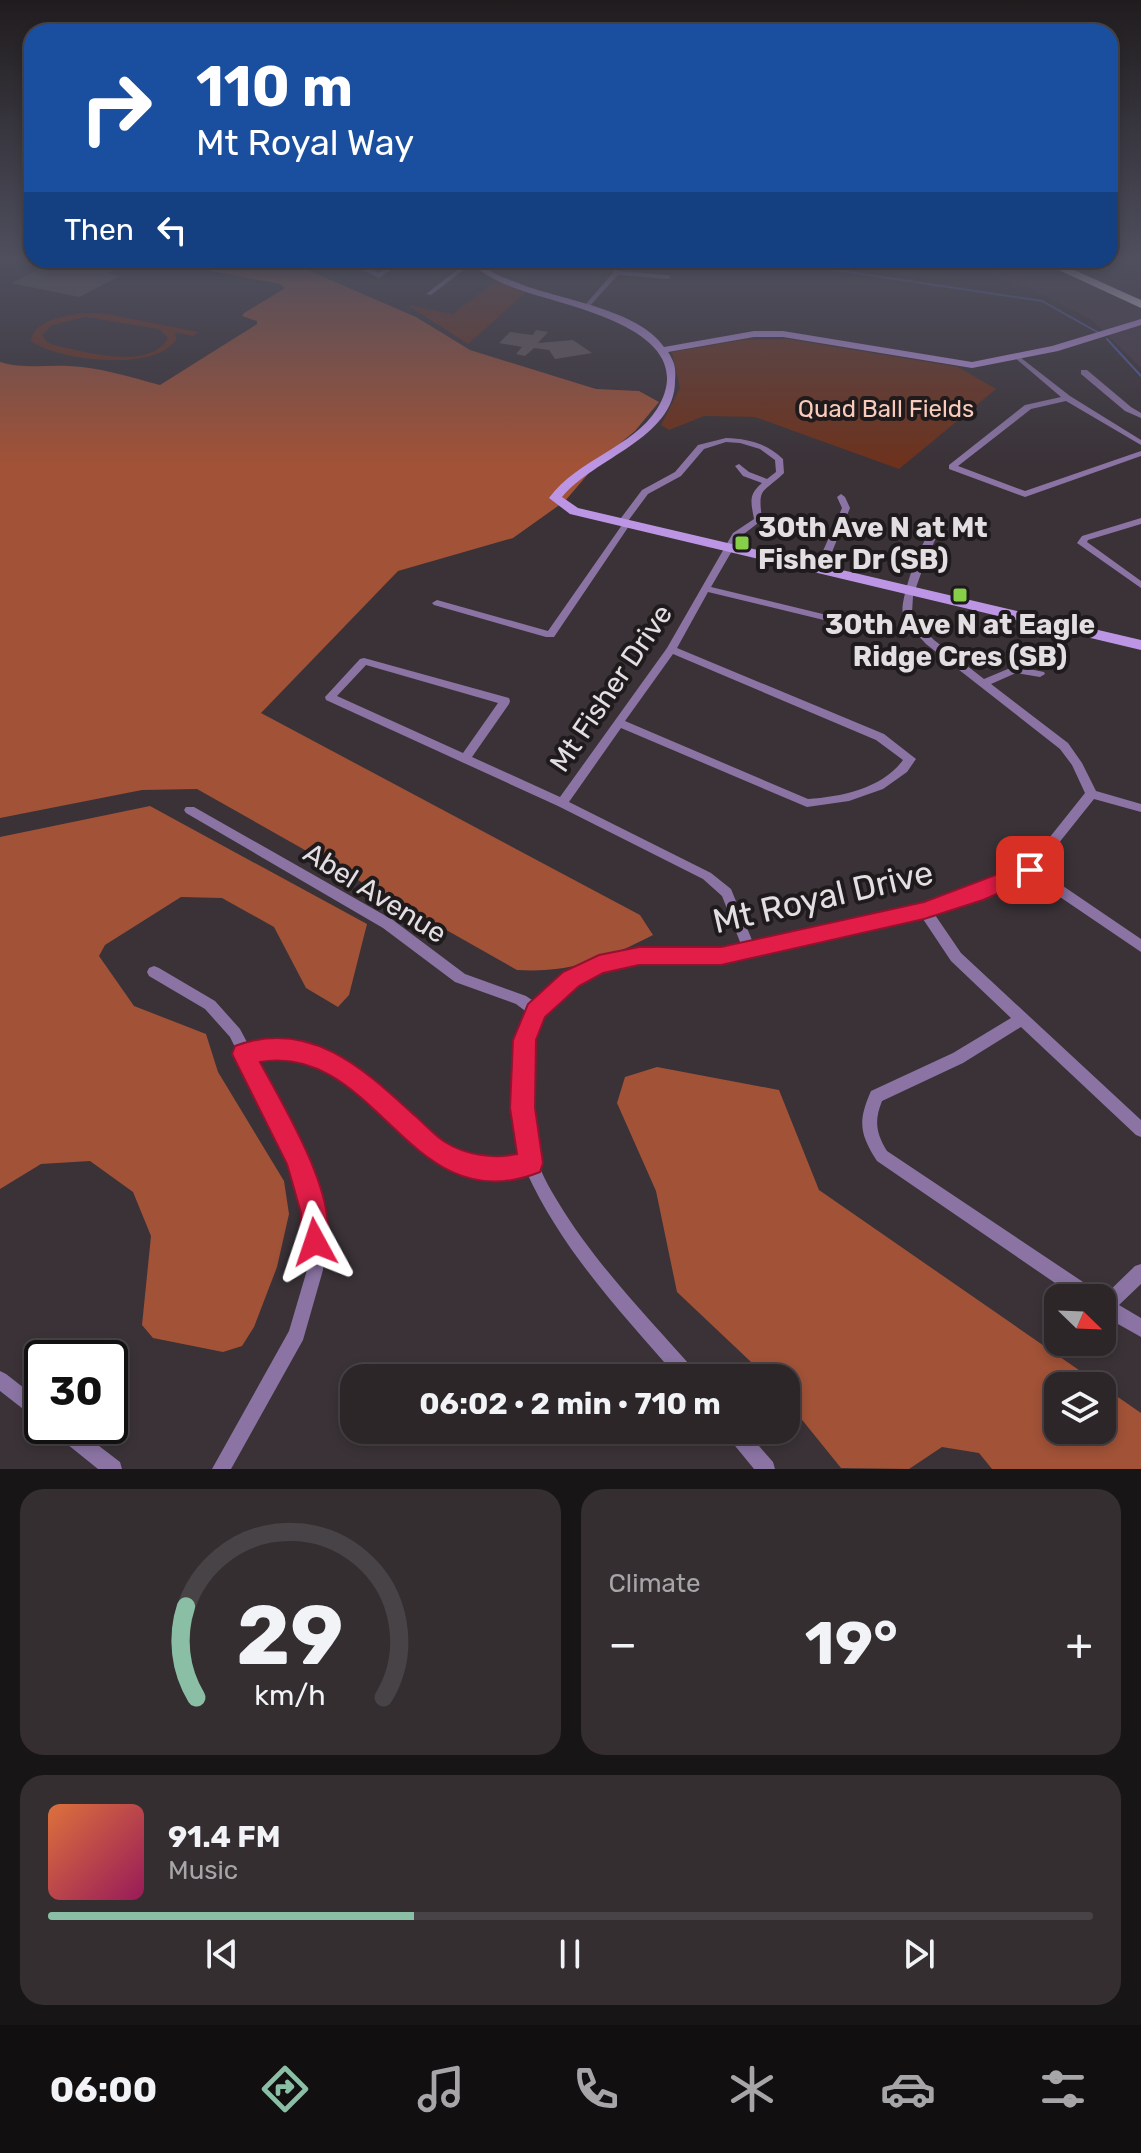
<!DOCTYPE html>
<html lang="en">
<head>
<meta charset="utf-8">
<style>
	body { margin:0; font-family:Rubik,sans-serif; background:#342e31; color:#f1f3f6; height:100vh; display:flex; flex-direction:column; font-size:30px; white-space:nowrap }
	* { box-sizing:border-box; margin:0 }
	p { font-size:26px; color:#a6a5a8 }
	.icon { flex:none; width:44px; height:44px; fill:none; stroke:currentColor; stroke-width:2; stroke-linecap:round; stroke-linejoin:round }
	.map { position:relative; height:1469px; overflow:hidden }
	.side { display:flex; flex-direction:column; gap:20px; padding:20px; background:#181517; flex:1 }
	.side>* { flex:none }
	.banner { position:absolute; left:24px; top:24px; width:1094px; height:244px; border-radius:24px; box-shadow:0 4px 12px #0003,0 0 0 2px #484346; background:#1a4fa0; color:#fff; overflow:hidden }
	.needle { width:52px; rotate:113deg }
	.buttons { position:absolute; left:1044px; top:1284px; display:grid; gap:16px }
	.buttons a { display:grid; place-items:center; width:72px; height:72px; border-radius:16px; background:#2c2629; box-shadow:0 4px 12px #0003,0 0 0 2px #484346; font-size:40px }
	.speed { position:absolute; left:24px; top:1340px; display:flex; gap:16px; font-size:40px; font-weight:700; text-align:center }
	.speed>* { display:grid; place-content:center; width:104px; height:104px; border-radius:50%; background:#2c2629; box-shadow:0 4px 12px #0003,0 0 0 2px #484346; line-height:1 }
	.speed .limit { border:4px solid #111; border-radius:12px; background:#fff; color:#111 }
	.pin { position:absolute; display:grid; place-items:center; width:68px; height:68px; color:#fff; margin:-34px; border-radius:16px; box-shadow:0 4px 12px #0006 }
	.me { position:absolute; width:88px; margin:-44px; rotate:355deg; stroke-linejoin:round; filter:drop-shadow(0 0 6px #0008) }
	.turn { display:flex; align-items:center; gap:28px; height:168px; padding:0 40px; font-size:36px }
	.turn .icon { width:104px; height:104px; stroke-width:2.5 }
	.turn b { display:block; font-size:56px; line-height:68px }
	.then { display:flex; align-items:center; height:76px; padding:0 40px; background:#0003; gap:16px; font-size:30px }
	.big { font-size:60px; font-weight:700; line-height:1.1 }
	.side .tile { flex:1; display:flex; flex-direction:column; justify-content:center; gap:12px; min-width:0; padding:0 28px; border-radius:24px; background:#342e31 }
	.side .dial { align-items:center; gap:0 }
	.dial svg { height:208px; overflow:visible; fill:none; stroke:#484346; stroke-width:7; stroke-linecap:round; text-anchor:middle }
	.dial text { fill:#f1f3f6; stroke:none }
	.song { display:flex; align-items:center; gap:24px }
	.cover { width:96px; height:96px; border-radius:12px; background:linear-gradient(135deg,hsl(20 70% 55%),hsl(330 70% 35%)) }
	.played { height:8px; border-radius:4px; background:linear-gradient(90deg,#8abfa5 35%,#484346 35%) }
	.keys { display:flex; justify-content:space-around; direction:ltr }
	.heat { display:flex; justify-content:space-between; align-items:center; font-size:44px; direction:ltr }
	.side .tiles { flex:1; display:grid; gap:20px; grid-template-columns:1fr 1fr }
	.tile:last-child { grid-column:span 2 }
	.trip { position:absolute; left:340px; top:1364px; width:460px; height:80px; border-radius:24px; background:#2c2629; box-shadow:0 4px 12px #0003,0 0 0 2px #484346; font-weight:700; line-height:80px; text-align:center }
	.tabs { display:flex; height:128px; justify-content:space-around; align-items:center; background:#120f10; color:#a6a5a8 }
	.tabs .icon { width:56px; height:56px }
	.tabs .on { color:#8abfa5 }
	.tabs b { font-size:36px; color:#f1f3f6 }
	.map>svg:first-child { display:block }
</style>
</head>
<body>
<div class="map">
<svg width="1141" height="1469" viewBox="0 0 1141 1469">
	<rect width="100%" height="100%" fill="#3a3237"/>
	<g fill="#473943">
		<polygon points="1110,257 1141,259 1141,368 1092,320 1027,287 992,276 988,270 970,260 1110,260"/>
		<polygon points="800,260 926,260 916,277"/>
	</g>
	<g fill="#6d321d" fill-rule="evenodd">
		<polygon points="496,281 525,293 468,344 407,305 453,314"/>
		<path d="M82,313H102L198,332L193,336L175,332L176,340C155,372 58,361 31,341C34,320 64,316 82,313ZM86,317L159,329L168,338C150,372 82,351 53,345L47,342L42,335L52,325Z"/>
		<polygon points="787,339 958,367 996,389 899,469 755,417 704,416 669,430 661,425 680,388 672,352 743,340"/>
	</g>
	<g fill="#a15237" fill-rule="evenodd">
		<path d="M183,260H295L312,272L416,317L470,350L596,389L639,391L659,402L635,431L600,460L565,501L513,538L398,571L261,713L640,915L653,935C606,959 571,973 517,970L197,789L142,790L0,818V362C24,369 44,365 68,366C99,367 130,377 160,385L257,324V321L242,316L244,313L285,288L280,284L176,264Z"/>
		<polygon points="150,806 367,924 349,995 338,1007 306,988 274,927 222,898 181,897 105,945 99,956 134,1006 206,1034 218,1072 284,1181 289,1214 277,1267 254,1327 242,1346 223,1352 153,1338 142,1325 151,1236 133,1192 90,1161 41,1164 0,1189 0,837"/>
		<path d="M657,1067L779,1090L819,1190L1141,1413V1469H992L979,1453L942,1447L909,1469L841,1468L786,1400V1378H768L677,1292L656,1191L617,1103L625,1077ZM1058,1386H1102V1430H1058Z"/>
	</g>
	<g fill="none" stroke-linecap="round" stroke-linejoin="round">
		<g stroke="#515ba1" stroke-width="2">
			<polyline points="769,260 1042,301 1099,333"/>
			<polyline points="1107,339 1141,376"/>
		</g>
	</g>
	<g fill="#64595a">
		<polygon points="59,260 133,260 107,273 120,276 79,297 11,283"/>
		<polygon points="536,330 548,332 538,343 573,340 592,353 555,359 549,350 534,348 525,356 516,354 522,347 499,343 510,332 533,335"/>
	</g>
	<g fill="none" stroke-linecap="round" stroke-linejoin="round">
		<g fill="#8b74a4" fill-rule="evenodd">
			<polygon points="342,260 350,260 379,273 398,260 405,260 379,278"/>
			<polygon points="614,260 620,260 619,271 668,275 671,277 668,279 618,275 588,308 584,308 584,306 613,273"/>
			<polygon points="476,263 478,264 478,266 465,269 431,295 426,294 461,267"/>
			<polygon points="1016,354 1070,396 1141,440 1141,445 1066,401 1031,409 958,466 1025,491 1141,451 1141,456 1025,497 949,469 949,465 1025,405 1061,397 1014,357 1014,355"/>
			<polygon points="1081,370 1087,370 1131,407 1141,413 1141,418 1125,411 1081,374"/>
			<path d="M726,438C749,439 766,443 783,459L784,473C761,495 758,486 762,520L740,537L711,587L831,616L833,618L828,621L708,592L677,648L884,734L916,759L907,772L883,789L849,801L807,807L621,728L569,802L711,873L731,889L754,945L924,905L972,890L1026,867L1085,793L1072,765L1060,749L926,644C918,635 907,626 903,614C899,603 919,545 928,536C932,532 940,530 945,530V534L935,540L924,565L913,596L912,613L918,624L934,640L984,679L1015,666L1044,672L1045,674L1040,677L1016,673L991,684L1068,743L1082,763L1096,791L1141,804V812L1094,799L1038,869L1141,939V952L1029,876L980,898L933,912L961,953L1141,1120V1137L1136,1135L1021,1027L963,1063L882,1101C874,1121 876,1133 887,1151L1098,1292L1100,1297H1103L1135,1266L1141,1264V1284L1119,1305L1141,1318V1337L1102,1315V1298H1077L877,1161C859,1133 858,1121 871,1091L953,1053L1011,1018L951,961L921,916C882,925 842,935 803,944C779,950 755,957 731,959C688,963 639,954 598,971C577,980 549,999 538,1020C531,1035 531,1052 531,1068C530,1096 528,1125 535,1153C539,1170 549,1187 558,1202C596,1265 648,1317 696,1372L699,1378H678C621,1312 563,1252 526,1171C514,1172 501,1175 489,1174C478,1173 463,1169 453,1165C382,1137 345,1037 255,1058L307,1161L322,1213L323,1270L303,1340L231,1469H212L289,1331L307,1270L306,1213L292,1163L230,1037L205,1009L149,976L147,972L149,968L154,966L159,968L215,1001L240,1029L249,1046C323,1029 364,1078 414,1121C428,1133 443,1146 460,1152C482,1160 499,1158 521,1156C512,1119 511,1047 528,1013L516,1004L455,982L383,928L186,813L184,810L186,807H194L393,920L465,974L526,996L535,1002C597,934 662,957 742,947L722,896L703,879L558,806L326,700L325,697L360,659L364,658L509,698L510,701L509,704L472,757L560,797L667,648L733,533L754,519C751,502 748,495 762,483L743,476L735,466L739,464L749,472L767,479L776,472L775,460L760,449L740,443L726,442L704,449L681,476L648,494L628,521L631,523L554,637H546L434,605L432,603L437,600L548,631L622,525L618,522L642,490L675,472L698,445ZM673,654L876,740L903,760C883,788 841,797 808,799L625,721ZM366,665L498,703L463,753L337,696Z"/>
			<polygon points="841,494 845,497 850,508 825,569 820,572 817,571 815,569 842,508 837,497"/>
			<polygon points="1141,518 1141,524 1088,540 1087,542 1141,581 1141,588 1077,543 1082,536"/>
			<polygon points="0,1371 6,1374 42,1402 42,1422 36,1419 0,1391"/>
			<polygon points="49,1426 73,1426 120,1462 122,1469 98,1469 52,1432"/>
			<polygon points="724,1430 745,1430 773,1462 775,1469 754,1469 727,1436"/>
		</g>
		<path fill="#bc96e4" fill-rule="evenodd" d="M468,260C480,260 484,267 494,273C503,278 514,281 523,285C563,300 639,310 664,347L754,331H783L972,362L1052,346L1141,319V325L1058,351L972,368L783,337H754L668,352C675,363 676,368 675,381C675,438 594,458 562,497L578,508L1141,640V650L570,514L549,498C578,459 633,447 657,409C705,330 568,307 520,290C500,283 483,275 468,260Z"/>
		<polygon fill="#ede2fa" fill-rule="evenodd" points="1037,260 1052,260 1141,300 1141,308"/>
	</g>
	<linearGradient id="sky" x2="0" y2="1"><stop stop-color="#201c1e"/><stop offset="0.56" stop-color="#4f4f5e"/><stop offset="1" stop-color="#4f4f5e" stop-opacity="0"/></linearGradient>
	<rect width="1141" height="463" fill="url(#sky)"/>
	<path fill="#e11d48" stroke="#92132f" stroke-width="2" d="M1030,862L1038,865L1041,870L1038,876L983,900L924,919L721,965H639L603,973L579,986L545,1017L536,1040L535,1108L543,1163L540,1172C409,1225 378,1042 260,1062C283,1106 344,1203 324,1251L315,1255L305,1251L301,1242V1213L287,1164L232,1054L235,1046C309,1018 363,1068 413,1114C424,1123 434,1135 445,1142C465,1155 494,1159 517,1154L510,1108L513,1040L528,1004L563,972L599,955L639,947H721L924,902Z"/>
	<g fill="#88cf49" stroke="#1f1b1d" stroke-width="3">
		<rect x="734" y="535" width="16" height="16" rx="4"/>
		<rect x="952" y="587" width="16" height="16" rx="4"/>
	</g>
	<g text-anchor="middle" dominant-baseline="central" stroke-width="8" stroke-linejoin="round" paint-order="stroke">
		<g font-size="24" fill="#f9cbbb" stroke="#1f1b1d">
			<text x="886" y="409">Quad Ball Fields</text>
		</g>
		<g font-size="28" font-weight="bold" fill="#e3dee1" stroke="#1f1b1d" text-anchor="start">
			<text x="758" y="527">30th Ave N at Mt<tspan x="758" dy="32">Fisher Dr (SB)</tspan></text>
			<text x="960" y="624" text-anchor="middle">30th Ave N at Eagle<tspan x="960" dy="32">Ridge Cres (SB)</tspan></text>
		</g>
		<g font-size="28" fill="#e3dee1" stroke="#1f1b1d">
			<text transform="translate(611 688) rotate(-56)">Mt Fisher Drive</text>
			<text transform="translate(375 893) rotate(32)">Abel Avenue</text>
		</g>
		<g font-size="34" fill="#e3dee1" stroke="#1f1b1d">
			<text transform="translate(823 897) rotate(-13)">Mt Royal Drive</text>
		</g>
	</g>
</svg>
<div class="buttons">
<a><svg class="needle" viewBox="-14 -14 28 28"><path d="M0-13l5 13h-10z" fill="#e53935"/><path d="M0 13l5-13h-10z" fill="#a6a5a8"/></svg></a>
<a><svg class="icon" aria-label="layers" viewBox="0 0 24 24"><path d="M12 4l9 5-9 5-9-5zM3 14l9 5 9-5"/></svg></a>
</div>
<div class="speed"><div class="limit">30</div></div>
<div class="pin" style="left:1030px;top:870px;background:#d93025"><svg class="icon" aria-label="arrive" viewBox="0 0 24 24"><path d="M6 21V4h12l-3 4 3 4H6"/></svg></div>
<svg class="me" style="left:315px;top:1242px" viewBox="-20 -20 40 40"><path d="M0-17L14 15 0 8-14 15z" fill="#e11d48" stroke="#fff" stroke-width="4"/></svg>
<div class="trip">06:02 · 2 min · 710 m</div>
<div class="banner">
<div class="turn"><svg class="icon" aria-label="right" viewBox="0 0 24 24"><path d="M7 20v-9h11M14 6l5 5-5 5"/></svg><div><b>110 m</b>Mt Royal Way</div></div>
<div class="then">Then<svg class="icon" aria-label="left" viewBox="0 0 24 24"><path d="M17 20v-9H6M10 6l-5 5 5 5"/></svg></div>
</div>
</div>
<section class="side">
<div class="tiles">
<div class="tile dial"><svg viewBox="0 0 100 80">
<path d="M14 69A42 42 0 1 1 86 69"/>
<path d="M14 69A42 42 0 0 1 10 34" stroke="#8abfa5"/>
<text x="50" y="56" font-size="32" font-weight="700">29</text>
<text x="50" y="72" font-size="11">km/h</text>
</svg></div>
<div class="tile"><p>Climate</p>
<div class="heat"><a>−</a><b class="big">19°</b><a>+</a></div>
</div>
<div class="tile">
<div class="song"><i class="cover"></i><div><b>91.4 FM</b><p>Music</p></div></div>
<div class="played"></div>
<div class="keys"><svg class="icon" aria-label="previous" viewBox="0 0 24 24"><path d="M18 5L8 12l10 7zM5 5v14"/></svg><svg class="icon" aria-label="pause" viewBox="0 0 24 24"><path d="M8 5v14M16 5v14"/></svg><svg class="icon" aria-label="next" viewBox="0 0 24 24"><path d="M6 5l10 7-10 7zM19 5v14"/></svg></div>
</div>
</div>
</section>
<nav class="tabs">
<b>06:00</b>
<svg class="icon on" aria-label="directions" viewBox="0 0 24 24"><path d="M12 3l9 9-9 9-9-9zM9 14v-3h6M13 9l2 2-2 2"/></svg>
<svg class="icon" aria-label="music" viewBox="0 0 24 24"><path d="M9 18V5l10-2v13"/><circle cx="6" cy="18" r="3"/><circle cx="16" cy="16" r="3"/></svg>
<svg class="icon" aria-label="phone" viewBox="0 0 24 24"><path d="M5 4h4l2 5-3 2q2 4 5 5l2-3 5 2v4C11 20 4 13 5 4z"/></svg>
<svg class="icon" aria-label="climate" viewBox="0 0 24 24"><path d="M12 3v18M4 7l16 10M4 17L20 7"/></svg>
<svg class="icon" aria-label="car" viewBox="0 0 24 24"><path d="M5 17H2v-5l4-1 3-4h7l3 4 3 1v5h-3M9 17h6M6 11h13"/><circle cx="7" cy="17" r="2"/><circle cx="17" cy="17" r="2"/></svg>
<svg class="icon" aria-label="filters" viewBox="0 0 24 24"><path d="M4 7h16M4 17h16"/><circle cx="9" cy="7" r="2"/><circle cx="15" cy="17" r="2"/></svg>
</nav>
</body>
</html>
